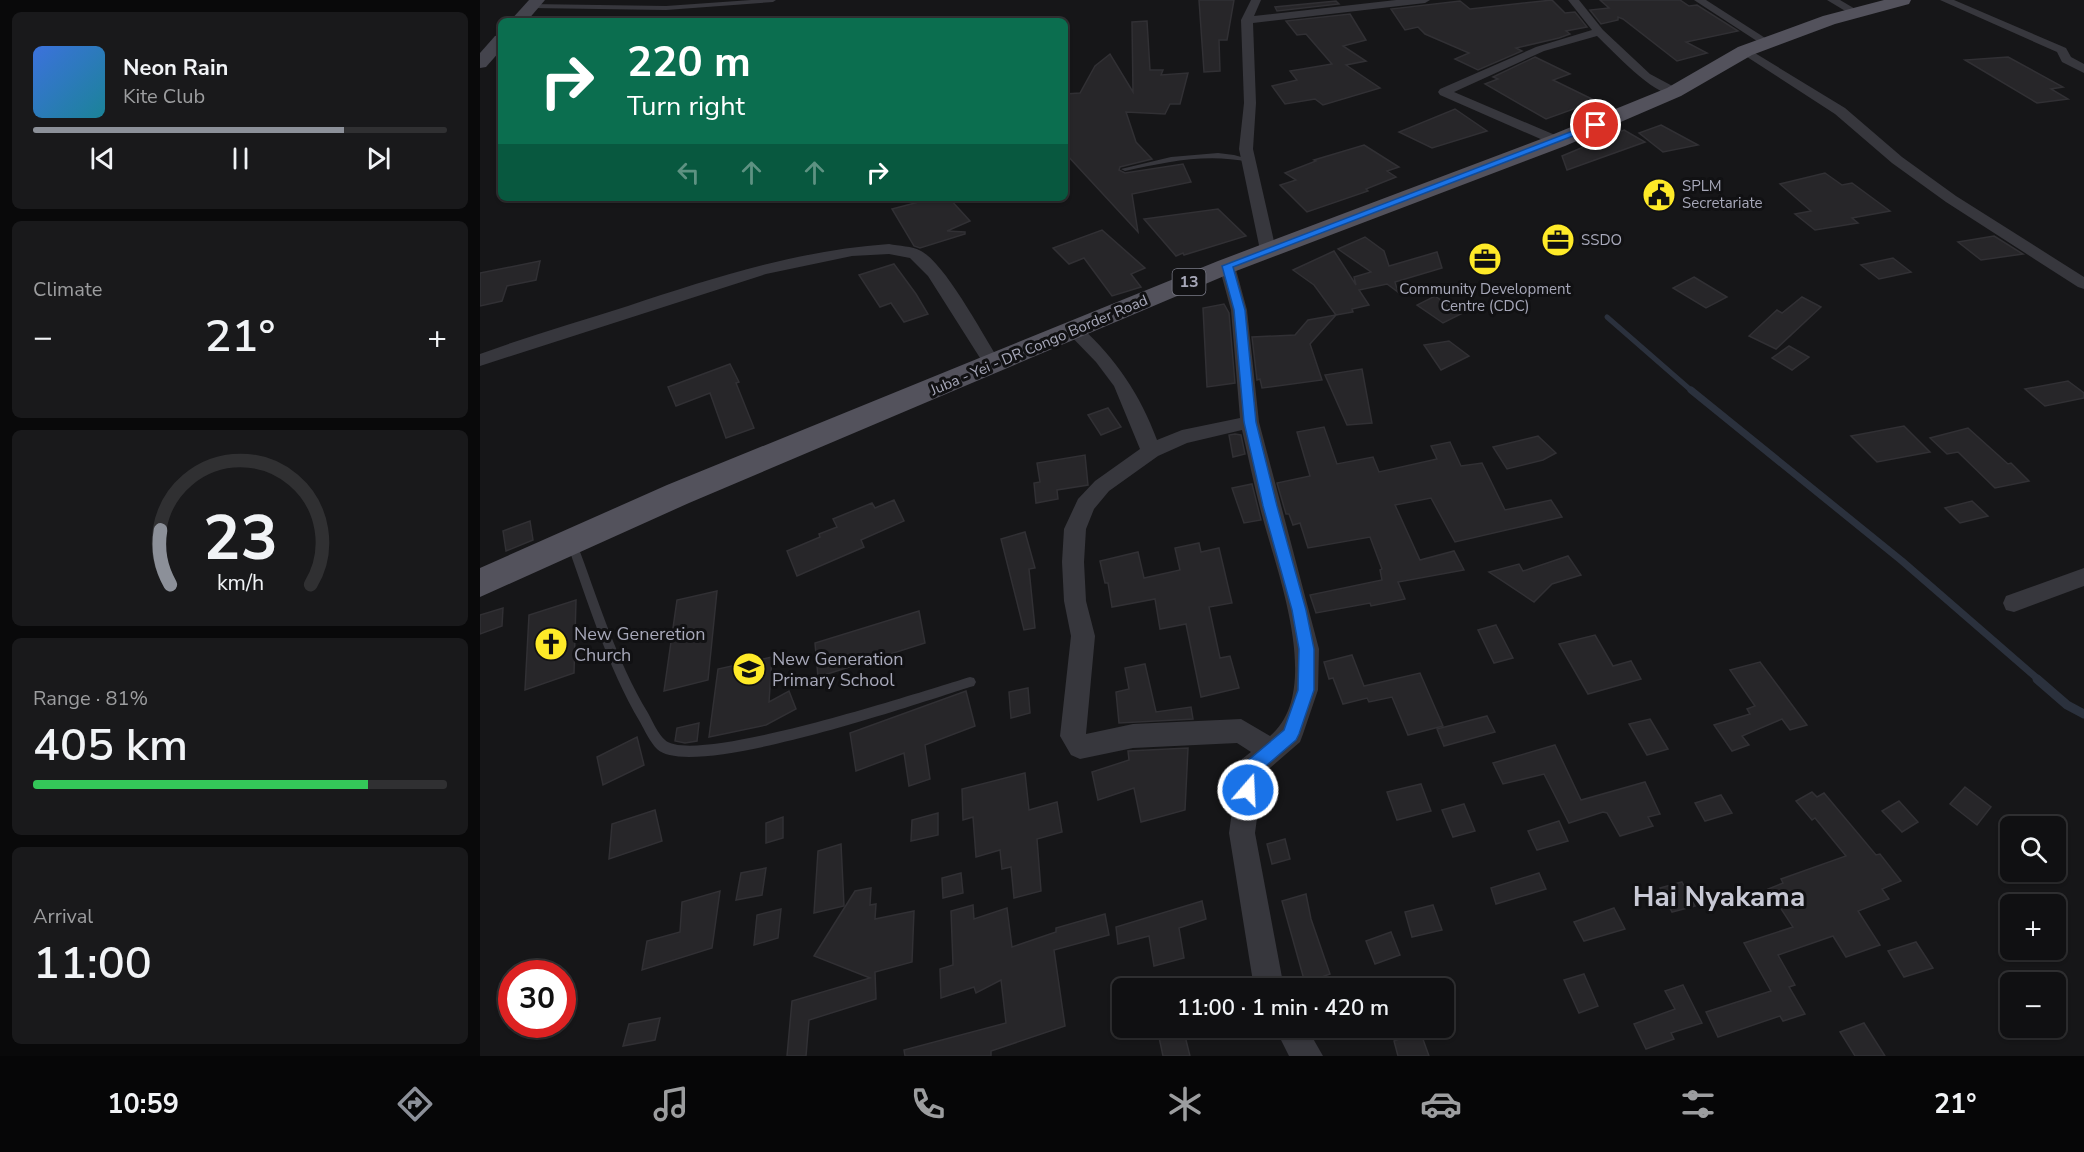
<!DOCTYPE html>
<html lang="en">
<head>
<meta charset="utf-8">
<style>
	body { margin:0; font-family:"Nunito Sans",sans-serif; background:#19191b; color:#f1f3f6; height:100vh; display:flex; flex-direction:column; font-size:22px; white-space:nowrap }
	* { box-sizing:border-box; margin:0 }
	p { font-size:20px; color:#9c9d9f }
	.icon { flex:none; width:33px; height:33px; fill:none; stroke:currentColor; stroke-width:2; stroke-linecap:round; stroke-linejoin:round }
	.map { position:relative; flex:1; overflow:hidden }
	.panel { display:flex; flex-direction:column; gap:12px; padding:12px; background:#09090a; width:480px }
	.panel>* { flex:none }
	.hud { position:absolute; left:18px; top:18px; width:570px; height:183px; border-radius:9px; box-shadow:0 2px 4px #0004,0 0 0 2px #303032; background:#0b6e4f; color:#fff; overflow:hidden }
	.tools { position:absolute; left:1520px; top:816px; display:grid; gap:12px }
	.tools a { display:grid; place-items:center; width:66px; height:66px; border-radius:9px; background:#101012; box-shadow:0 2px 4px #0004,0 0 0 2px #303032; font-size:30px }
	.speed { position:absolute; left:18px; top:960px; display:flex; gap:12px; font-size:30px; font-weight:700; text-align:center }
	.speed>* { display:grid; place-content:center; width:78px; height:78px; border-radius:50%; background:#101012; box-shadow:0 2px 4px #0004,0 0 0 2px #303032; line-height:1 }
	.speed .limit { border:9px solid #d22; background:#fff; color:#111 }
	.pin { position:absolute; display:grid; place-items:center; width:51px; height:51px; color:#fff; margin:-26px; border:3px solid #fff; border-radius:50%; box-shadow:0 2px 6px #0007 }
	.me { position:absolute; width:66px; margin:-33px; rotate:19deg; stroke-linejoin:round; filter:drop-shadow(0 0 4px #0008) }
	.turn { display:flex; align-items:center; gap:21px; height:126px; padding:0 30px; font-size:27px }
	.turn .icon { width:78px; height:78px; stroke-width:2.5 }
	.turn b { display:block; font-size:42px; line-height:51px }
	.lanes { display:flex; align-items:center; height:57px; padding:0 30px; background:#0003; justify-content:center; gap:30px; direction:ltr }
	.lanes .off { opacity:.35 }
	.big { font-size:45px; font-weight:600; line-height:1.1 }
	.panel .card { flex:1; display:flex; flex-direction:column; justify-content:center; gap:9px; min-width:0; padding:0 21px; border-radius:9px; background:#19191b }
	.panel .dial { align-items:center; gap:0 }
	.dial svg { height:156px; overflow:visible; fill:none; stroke:#303032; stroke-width:7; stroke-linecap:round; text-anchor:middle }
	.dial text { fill:#f1f3f6; stroke:none }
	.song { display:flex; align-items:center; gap:18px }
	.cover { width:72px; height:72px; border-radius:9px; background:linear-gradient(135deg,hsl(220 70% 55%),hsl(190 70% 35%)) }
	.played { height:6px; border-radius:3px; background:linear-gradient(90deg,#8c9099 75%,#303032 75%) }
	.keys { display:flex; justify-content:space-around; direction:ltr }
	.heat { display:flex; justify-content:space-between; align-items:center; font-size:33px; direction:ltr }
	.charge { height:9px; border-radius:4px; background:linear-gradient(90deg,#34c759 81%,#303032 0) }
	.trip { position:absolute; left:632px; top:978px; width:342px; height:60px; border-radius:9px; background:#101012; box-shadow:0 2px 4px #0004,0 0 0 2px #303032; font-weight:600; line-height:60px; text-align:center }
	.dock { display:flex; height:96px; justify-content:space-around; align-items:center; background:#060607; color:#9c9d9f }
	.dock .icon { width:42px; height:42px }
	.dock .selected { color:#8c9099 }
	.dock b { font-size:27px; color:#f1f3f6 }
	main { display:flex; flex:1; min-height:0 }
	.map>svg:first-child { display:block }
</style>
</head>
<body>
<main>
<section class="panel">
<div class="card">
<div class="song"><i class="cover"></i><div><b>Neon Rain</b><p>Kite Club</p></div></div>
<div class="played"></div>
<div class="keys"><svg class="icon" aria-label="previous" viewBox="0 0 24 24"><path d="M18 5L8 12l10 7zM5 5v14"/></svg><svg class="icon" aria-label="pause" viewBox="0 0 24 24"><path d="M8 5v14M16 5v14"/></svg><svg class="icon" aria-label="next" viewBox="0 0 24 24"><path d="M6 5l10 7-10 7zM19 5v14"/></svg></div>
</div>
<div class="card"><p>Climate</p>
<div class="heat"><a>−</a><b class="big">21°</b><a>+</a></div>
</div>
<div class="card dial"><svg viewBox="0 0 100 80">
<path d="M14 69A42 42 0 1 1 86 69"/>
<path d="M14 69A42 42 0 0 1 9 41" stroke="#8c9099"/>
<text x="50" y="56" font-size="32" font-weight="700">23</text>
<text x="50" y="72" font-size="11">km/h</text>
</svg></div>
<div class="card"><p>Range · 81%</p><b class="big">405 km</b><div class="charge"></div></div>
<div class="card"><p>Arrival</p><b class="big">11:00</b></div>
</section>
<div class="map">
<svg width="1604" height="1056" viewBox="0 0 1604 1056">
	<rect width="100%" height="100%" fill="#161618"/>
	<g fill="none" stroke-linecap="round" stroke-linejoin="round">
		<polyline stroke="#2b313d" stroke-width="5" points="1127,317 1213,392"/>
		<polyline stroke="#2b313d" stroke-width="7" points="1211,390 1422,561 1559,680"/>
		<polyline stroke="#2b313d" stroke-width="9" points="1557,679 1587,705 1604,714"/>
	</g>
	<g fill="#272629" stroke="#313034" stroke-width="1.5">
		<polygon points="719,0 754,0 747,40 739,40 740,71 724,72"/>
		<polygon points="1072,0 1085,13 1095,12 1107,27 1086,31 1090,34 1079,38 1036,48 1042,51 998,70 975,59 989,53 945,34 938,27 925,30 911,9 980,1 990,9"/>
		<polygon points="1120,0 1200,0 1209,6 1217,5 1258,31 1206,42 1227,53 1197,61 1143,19 1138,17 1138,20 1121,24 1110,10 1129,8"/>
		<polygon points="856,1 859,4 797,11 795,7"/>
		<polygon points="870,14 886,40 863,46 886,61 866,65 900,88 843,105 835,99 805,104 792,86 817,80 810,71 852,64 826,34 817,35 806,21"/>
		<polygon points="667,21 670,70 683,70 681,75 708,73 700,104 690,104 685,114 646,112 656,142 672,159 640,167 639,170 645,173 703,164 711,182 652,194 658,232 585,153 585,94 600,93 615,66 630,54 653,92 652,22"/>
		<polygon points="1055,57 1090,74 1073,80 1116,101 1066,119 1005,84 1018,79 1013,77"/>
		<polygon points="1528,57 1583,87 1571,89 1588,99 1557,103 1485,60"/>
		<polygon points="975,109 1007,131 952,148 919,132"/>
		<polygon points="1181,125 1218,145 1183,152 1159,133"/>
		<polygon points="1144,130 1165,142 1087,170 1082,156"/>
		<polygon points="884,145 919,167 907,171 916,177 886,189 888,191 827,212 800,185 816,180 805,173 836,161 834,160"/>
		<polygon points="1345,173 1362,185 1372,183 1410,211 1372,218 1378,223 1335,230 1315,214 1331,211 1300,184"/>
		<polygon points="454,198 469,198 490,221 467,231 485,232 485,234 440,248 434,246 412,209"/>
		<polygon points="738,209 766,236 704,255 703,253 696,256 664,219"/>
		<polygon points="622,230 665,268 651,274 661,287 632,296 604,258 589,264 573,248"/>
		<polygon points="1514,236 1543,254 1501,260 1478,242"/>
		<polygon points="885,237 904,251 909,266 957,252 962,268 915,282 918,292 907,284 879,290 889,305 872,309 873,312 856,315 830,344 842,380 782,388 780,379 777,380 772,337 815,335 828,320 856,315 834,285 813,270 854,251 876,285 874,277 891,272 858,249"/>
		<polygon points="1413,258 1431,272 1399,279 1381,265"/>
		<polygon points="60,261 56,280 27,286 22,301 0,306 0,273"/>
		<polygon points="414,264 436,294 448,314 424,322 411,303 400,307 379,275"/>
		<polygon points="1214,277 1247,297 1226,308 1193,288"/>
		<polygon points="955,296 981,314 963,323 937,305"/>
		<polygon points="1322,297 1341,307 1296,349 1269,336 1297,310 1302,313"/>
		<polygon points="744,304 749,313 755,383 727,387 723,308"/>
		<polygon points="969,341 989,356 961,370 944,345"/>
		<polygon points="1309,346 1329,357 1312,370 1292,358"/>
		<polygon points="250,364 259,382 256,383 274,428 246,438 230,393 196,406 188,387"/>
		<polygon points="882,369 892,423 867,425 845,375"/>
		<polygon points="1588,381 1604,393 1604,398 1565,406 1545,389"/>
		<polygon points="628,408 641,427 621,435 608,415"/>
		<polygon points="1424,426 1450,452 1397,462 1371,436"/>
		<polygon points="844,427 857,464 893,457 899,472 957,459 951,446 970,442 981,466 1002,463 1025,510 1071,500 1082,517 975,542 951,498 915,505 940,560 974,551 984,570 918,582 925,599 891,606 890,603 836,613 830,595 902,580 900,570 902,569 890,537 828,548 820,523 813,525 809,514 806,514 797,483 830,476 817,432"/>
		<polygon points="1488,428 1528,464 1531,463 1549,481 1515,488 1478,452 1467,454 1450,438"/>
		<polygon points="755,434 761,435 765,454 753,457 749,435"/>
		<polygon points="1058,436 1076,453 1063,460 1027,469 1013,447"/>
		<polygon points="605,455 608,485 577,490 578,499 556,503 554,483 560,482 557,463"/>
		<polygon points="772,484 781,520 764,523 752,488"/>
		<polygon points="414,500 424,521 381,540 384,547 317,576 307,551 340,537 339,534 357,527 353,519 392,503 395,508"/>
		<polygon points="1492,501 1508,516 1480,523 1465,508"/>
		<polygon points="50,521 53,540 26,551 23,531"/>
		<polygon points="545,532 555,568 549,569 555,628 544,630 521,539"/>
		<polygon points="719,543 721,552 739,548 752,603 729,607 740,658 750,656 759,688 721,697 706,624 680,629 675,599 632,607 628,583 625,583 620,561 658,552 664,578 700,570 695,548"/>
		<polygon points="1088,556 1101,575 1072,584 1054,602 1009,572 1039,564 1043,571"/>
		<polygon points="237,591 228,680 184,691 197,600"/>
		<polygon points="96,600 94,673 45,690 49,615"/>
		<polygon points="23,608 22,626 0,634 0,615"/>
		<polygon points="439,611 445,643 338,677 335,643"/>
		<polygon points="1016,625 1033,658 1014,663 998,630"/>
		<polygon points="1115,635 1133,666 1151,661 1161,679 1108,694 1079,644"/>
		<polygon points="872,655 884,686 940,673 963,726 928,735 912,697 889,702 887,698 863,704 853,678 849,679 844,662"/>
		<polygon points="292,657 289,702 309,691 316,709 286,725 229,737 238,669"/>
		<polygon points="1280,662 1327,725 1310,730 1302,719 1262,736 1269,745 1252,751 1234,725 1270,714 1267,709 1275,706 1250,670"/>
		<polygon points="665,664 676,712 711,707 713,719 639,723 636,692 649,689 645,668"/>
		<polygon points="548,688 550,713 531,718 529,692"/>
		<polygon points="486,691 495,726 445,745 450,779 429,786 424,753 376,771 370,733"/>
		<polygon points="1007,716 1015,732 964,746 957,729"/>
		<polygon points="1170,719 1188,749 1167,755 1149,724"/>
		<polygon points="219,723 217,741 205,743 195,741 197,728"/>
		<polygon points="157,737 164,765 123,785 117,757"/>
		<polygon points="1075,745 1101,800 1165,782 1180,814 1168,817 1173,826 1140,836 1127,813 1123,812 1089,823 1064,774 1023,784 1013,763"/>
		<polygon points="708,748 705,810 661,822 654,788 618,800 612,772 649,760 648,751"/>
		<polygon points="545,773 549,810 577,802 582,832 557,839 561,891 534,898 531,867 522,869 520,850 496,857 493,817 483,820 482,789"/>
		<polygon points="941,784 951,811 917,820 907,792"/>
		<polygon points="1485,787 1511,807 1497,825 1470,804"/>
		<polygon points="1332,792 1337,797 1344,793 1396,855 1400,854 1421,881 1402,889 1409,899 1378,911 1400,945 1366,957 1353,936 1298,955 1315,985 1309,987 1325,1014 1303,1021 1300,1016 1238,1037 1226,1012 1291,991 1264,943 1313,927 1288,889 1303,883 1301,879 1366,856 1335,818 1332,820 1316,801"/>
		<polygon points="1241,795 1252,813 1225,821 1215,803"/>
		<polygon points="1419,801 1438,822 1422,832 1402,811"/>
		<polygon points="984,804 995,831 973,837 962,810"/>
		<polygon points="175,810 182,841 129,859 132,824"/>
		<polygon points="458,813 458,835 431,841 432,820"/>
		<polygon points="303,817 303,838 286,843 286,823"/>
		<polygon points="1079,821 1088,841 1057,850 1048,831"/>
		<polygon points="805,839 810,859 792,864 787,844"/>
		<polygon points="361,844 364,906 334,913 338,851"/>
		<polygon points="286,868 282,895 256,900 261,873"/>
		<polygon points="481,873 483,893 463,898 462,878"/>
		<polygon points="1059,873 1066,889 1016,904 1011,888"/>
		<polygon points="1202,882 1215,906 1192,912 1180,888"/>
		<polygon points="391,888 390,905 396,904 395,919 434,911 432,962 395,972 396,999 329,1020 326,1056 307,1056 312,1001 390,978 334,956 375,891"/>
		<polygon points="240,891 232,948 162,970 167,941 200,932 202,902"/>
		<polygon points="826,894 831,919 850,974 825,983 802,901"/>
		<polygon points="722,901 726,919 699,928 704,958 674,966 669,936 638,944 636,927"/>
		<polygon points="493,905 494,919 527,908 532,947 576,932 576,928 625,914 629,935 574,950 585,1026 511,1051 511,1056 425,1056 424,1050 526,1023 521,980 496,993 494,987 461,998 460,969 473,965 471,911"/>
		<polygon points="953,905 962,930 932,937 925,912"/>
		<polygon points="1134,908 1145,929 1104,941 1094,922"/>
		<polygon points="301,909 298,938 274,945 277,915"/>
		<polygon points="911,932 920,955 895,964 886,941"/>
		<polygon points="1436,942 1453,968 1424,977 1408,951"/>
		<polygon points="1104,974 1118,1006 1099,1013 1084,980"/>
		<polygon points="1203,985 1222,1023 1191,1033 1194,1039 1166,1049 1154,1024 1195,1009 1185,991"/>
		<polygon points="180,1018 175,1040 143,1046 149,1024"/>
		<polygon points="1384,1023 1405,1056 1375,1056 1360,1032"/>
		<polygon points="677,1028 703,1028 710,1056 683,1056"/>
		<polygon points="940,1031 949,1056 918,1056 914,1041"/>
	</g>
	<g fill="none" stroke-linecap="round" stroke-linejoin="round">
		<g fill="#37373d" fill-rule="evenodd">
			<polygon points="271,0 296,0 293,2 186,10 51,8 48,6 51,4 186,6"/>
			<path d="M738,153L754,155L772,160L769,162C726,153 687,162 645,171L641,169L691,157Z"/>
			<path d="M91,537L95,538L96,541C118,599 136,660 168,713C173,722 178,734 185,740C214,767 446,690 490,677L494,678L496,682L494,686L490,687C442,702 211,782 177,749C170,742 165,731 160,722C127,666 108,602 86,541L87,538Z"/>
		</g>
		<g fill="#37373d" fill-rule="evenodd">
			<polygon points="771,0 781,0 774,16 916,0 950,0 945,3 773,23 776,103 773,149 796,250 788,255 780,250 759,149 764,103 761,20"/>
			<path d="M1088,0H1099L1123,30L1170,74L1198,89L1200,92L1198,95C1176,99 1133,51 1117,36L1064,51L974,92L1082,138L1084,141L1082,144H1072L960,95L958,92L960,89L1056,47L1112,30Z"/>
			<polygon points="1214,0 1226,0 1293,43 1291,45 1283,45"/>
			<polygon points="1347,0 1360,0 1382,13 1380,15 1372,15"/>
			<polygon points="1460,0 1474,0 1586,48 1591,57 1604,64 1604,73 1582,62 1577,52"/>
			<polygon points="1265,47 1365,108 1422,157 1476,196 1604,277 1604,289 1598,287 1466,202 1412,163 1355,114 1261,53 1261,49"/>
			<path d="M409,244C419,246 432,246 441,251C466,264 505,339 522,365L519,369H507L448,276L430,258L409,254L372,256L286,274L0,366V354C49,336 98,322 148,306C233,278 319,250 409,244Z"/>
			<path d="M747,261L755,266L767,310L779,422L839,649L838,690L823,734L820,742L783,774L775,833L804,988H774L749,833L758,768L762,759L771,752L757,743L653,748L600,759L591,755L580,736L591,636L584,601L582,562L584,529L598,499L615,481L660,449L634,386L616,362L585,330L588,326H600C636,359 660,394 677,440L702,430L760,418L751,310L739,266ZM762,430C769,460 775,490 783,519C798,575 843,692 790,736L761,719L653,724L606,734L615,636L606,601L604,562L606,529L614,509L629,491L678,456L707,443Z"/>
			<polygon points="1604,568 1604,586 1534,612 1526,610 1523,603 1526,596"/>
			<polygon points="795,1028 827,1028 843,1056 809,1056"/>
		</g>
		<g fill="#44444d" fill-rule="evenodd">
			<polygon points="49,0 65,0 47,21 30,21"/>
			<polygon points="21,35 21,50 6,67 0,68 0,53 15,36"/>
		</g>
		<polygon fill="#53525c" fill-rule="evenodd" points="1404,0 1431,0 1429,4 1355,24 1272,55 1201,96 1085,146 756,271 209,503 0,597 0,568 187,485 738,261 1069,136 1187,88 1258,47 1343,16"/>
	</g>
	<polygon fill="#1a73e8" stroke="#114b97" stroke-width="1.5" points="1116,122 1120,125 1119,126 753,267 765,310 776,422 797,506 826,610 834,649 834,690 819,734 816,740 779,772 774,796 768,798 762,796 759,790 765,763 804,730 818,690 819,649 812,610 783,506 764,422 754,310 742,266"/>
	<defs>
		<g id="civic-disc" transform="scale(1.725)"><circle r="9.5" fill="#feea28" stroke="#111113"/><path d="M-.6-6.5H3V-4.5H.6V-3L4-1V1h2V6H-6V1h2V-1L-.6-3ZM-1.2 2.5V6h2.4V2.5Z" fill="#111"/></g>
		<g id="office-disc" transform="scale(1.725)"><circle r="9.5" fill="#feea28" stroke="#111113"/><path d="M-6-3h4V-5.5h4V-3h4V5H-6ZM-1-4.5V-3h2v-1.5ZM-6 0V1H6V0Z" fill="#111"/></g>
		<g id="church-disc" transform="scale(1.725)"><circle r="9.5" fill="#feea28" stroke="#111113"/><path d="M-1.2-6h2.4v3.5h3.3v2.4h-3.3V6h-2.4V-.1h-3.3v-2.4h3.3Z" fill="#111"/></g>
		<g id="school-disc" transform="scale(1.725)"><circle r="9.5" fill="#feea28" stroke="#111113"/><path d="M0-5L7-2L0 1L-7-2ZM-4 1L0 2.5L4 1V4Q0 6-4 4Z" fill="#111"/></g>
	</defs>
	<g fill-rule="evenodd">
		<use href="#civic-disc" x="1179" y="195"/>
		<use href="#office-disc" x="1078" y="240"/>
		<use href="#office-disc" x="1005" y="259"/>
		<use href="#church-disc" x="71" y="644"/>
		<use href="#school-disc" x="269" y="669"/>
	</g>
	<g text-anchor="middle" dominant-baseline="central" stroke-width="6" stroke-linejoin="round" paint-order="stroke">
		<g font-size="15" fill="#a7a8b9" stroke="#111113" text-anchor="start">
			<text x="1202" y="186">SPLM<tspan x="1202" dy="17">Secretariate</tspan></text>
			<text x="1101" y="240">SSDO</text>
			<text x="1005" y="289" text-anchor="middle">Community Development<tspan x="1005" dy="17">Centre (CDC)</tspan></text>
		</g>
		<g font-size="15" fill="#a7a8b9" stroke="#111113">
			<text transform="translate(559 345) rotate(-23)">Juba - Yei - DR Congo Border Road</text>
		</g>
		<rect fill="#111113" stroke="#7a7b87" stroke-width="1.5" x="692.5" y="269" width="33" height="26" rx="4.5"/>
		<g font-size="16" font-weight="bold" fill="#a7a8b9">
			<text x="709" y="282">13</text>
		</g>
		<g font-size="18" fill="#a7a8b9" stroke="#111113" text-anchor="start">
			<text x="94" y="634">New Generetion<tspan x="94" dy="21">Church</tspan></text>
			<text x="292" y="659">New Generation<tspan x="292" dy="21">Primary School</tspan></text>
		</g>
		<g font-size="28" font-weight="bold" fill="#c8c9d5" stroke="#111113">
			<text x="1239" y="897">Hai Nyakama</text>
		</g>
	</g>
</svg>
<div class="tools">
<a><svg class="icon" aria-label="search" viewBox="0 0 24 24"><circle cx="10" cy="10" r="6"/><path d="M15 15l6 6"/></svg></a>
<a>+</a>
<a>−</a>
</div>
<div class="speed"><div class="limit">30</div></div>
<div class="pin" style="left:1116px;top:125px;background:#d93025"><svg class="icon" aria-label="arrive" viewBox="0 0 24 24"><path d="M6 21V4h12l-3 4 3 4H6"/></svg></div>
<svg class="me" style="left:768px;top:790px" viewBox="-20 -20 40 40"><circle r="17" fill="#1a73e8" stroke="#fff" stroke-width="3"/><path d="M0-11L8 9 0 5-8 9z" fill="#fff"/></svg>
<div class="trip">11:00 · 1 min · 420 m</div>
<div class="hud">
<div class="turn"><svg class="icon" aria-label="right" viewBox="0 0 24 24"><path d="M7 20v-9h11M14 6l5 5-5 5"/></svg><div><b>220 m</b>Turn right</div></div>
<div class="lanes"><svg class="icon off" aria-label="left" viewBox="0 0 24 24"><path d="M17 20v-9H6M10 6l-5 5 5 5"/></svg><svg class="icon off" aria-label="ahead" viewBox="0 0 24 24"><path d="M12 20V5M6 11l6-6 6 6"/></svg><svg class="icon off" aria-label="ahead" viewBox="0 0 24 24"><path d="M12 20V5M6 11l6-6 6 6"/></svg><svg class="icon" aria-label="right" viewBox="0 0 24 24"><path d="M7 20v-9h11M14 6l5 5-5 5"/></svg></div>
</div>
</div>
</main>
<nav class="dock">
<b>10:59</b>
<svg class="icon selected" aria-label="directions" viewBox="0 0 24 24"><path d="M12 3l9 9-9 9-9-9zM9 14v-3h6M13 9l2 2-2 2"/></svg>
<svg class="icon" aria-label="music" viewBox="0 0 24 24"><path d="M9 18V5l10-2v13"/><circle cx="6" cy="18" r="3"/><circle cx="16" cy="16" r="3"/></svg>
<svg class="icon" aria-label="phone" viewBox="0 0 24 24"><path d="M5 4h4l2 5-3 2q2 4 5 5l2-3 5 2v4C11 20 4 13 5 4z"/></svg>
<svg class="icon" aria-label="climate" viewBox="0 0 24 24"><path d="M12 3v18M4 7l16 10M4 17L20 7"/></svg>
<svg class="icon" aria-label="car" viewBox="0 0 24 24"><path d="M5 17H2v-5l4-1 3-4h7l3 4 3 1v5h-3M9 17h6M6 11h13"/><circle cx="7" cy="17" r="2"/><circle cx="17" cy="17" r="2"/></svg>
<svg class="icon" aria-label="filters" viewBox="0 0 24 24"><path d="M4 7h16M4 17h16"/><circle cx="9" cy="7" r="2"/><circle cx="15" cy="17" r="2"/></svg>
<b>21°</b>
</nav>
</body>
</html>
